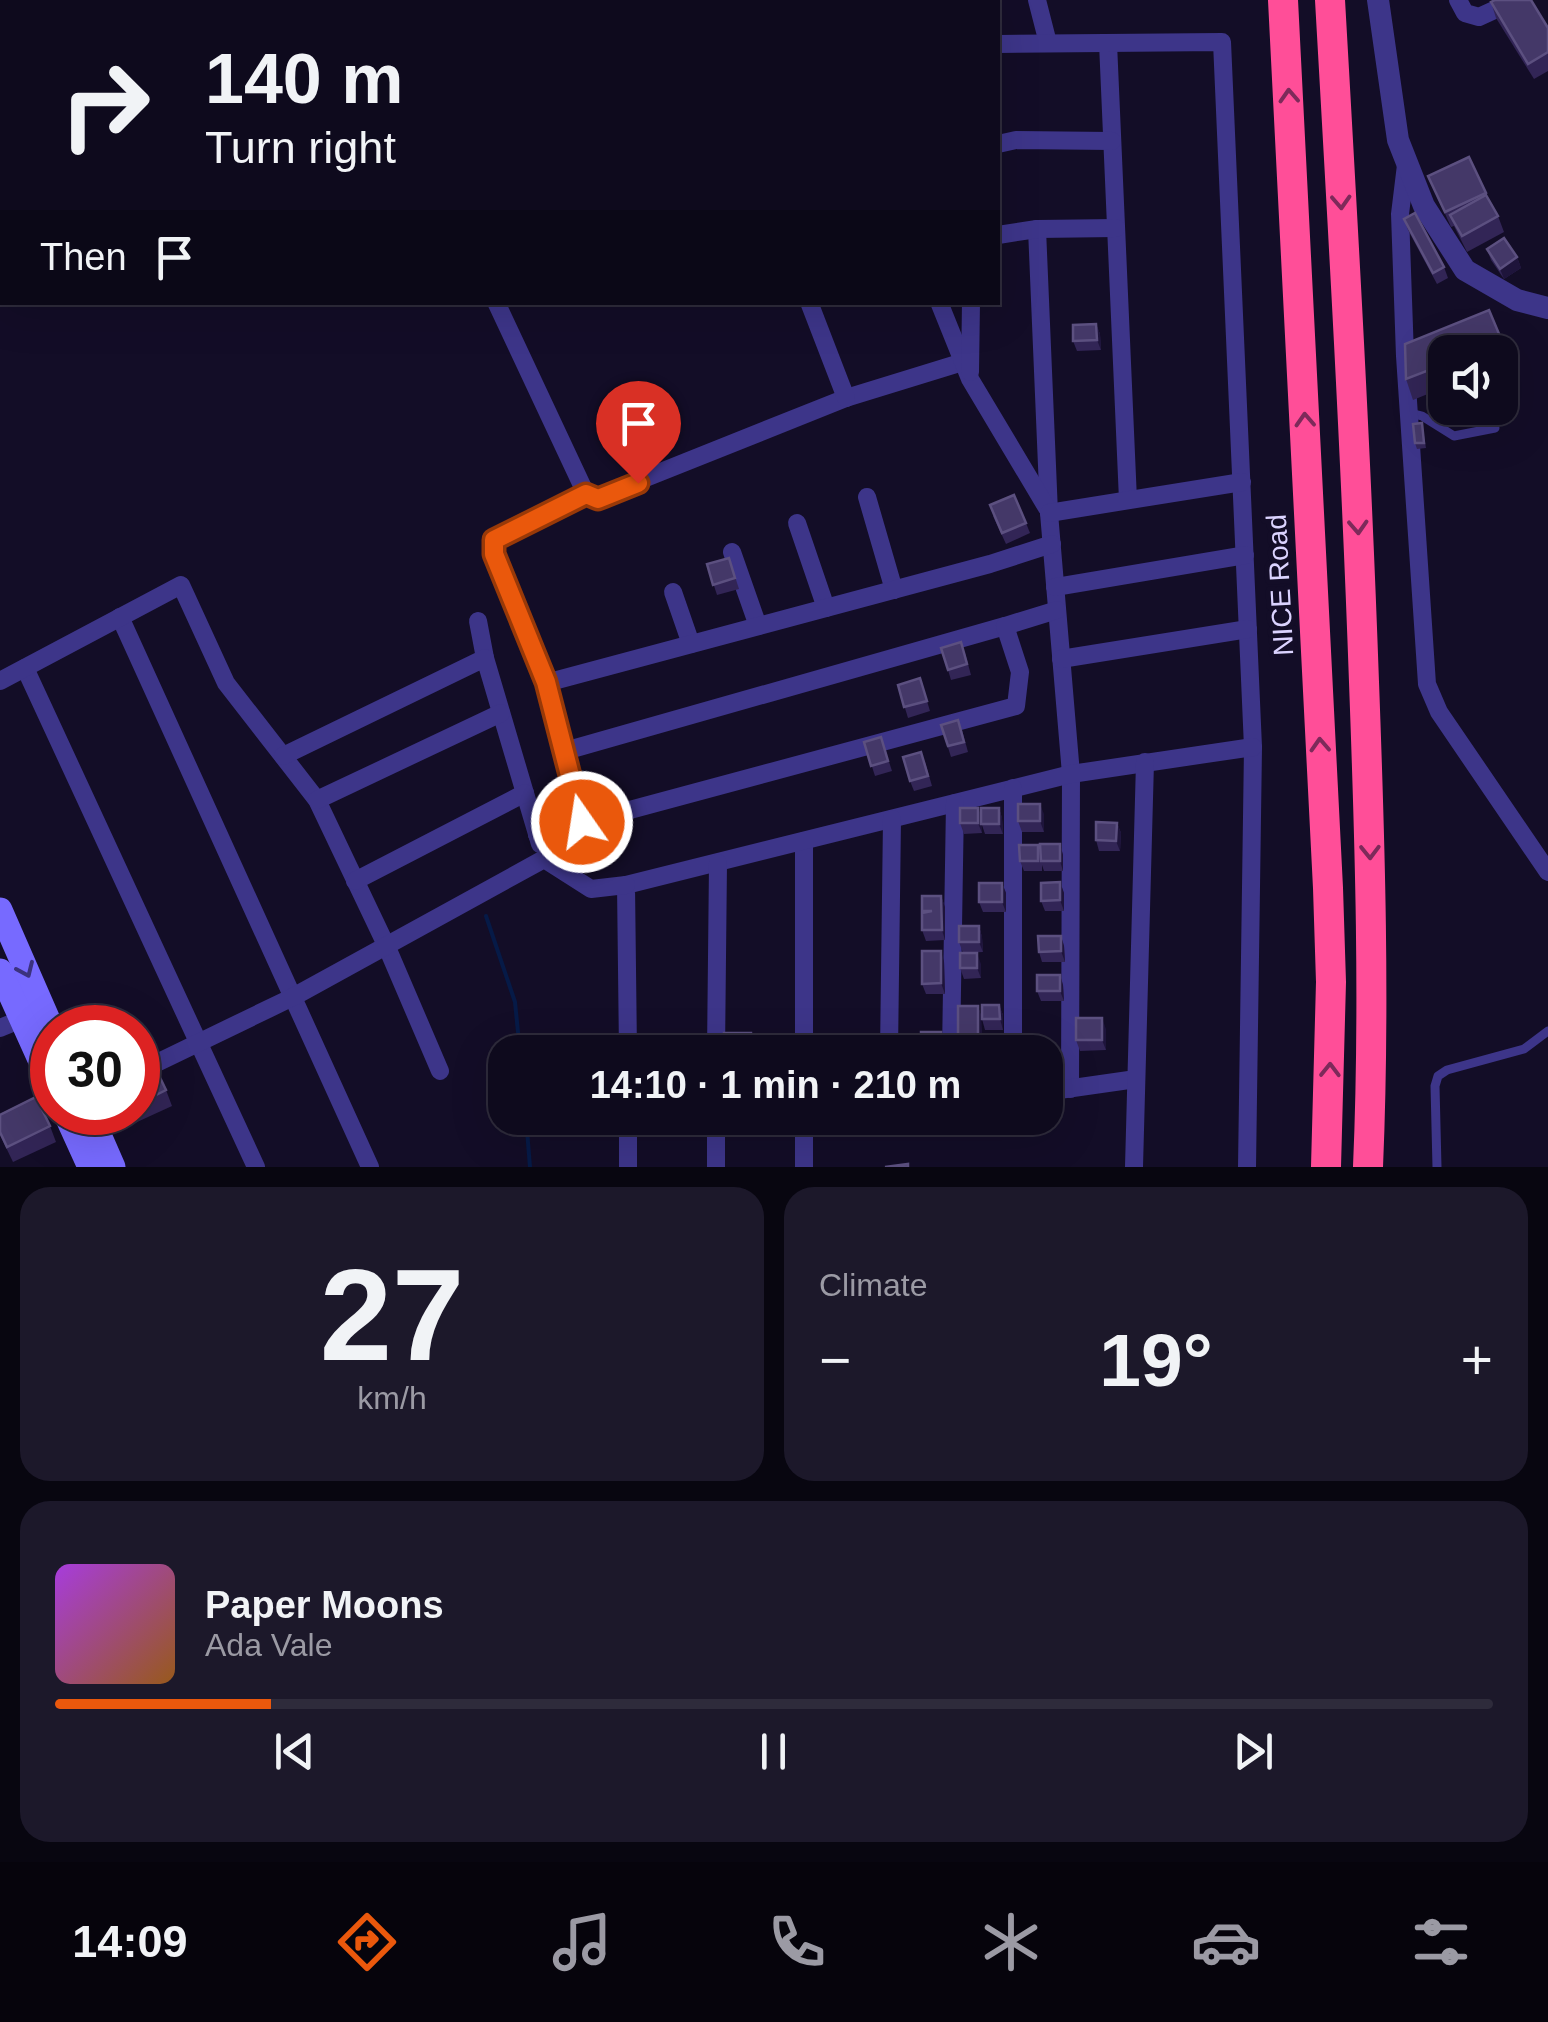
<!DOCTYPE html>
<html lang="en">
<head>
<meta charset="utf-8">
<style>
	body { margin:0; font-family:Helvetica,sans-serif; background:#1c182a; color:#f1f3f6; height:100vh; display:flex; flex-direction:column; font-size:38px; white-space:nowrap }
	* { box-sizing:border-box; margin:0 }
	p { font-size:32px; color:#9b9aa4 }
	.icon { flex:none; width:55px; height:55px; fill:none; stroke:currentColor; stroke-width:2; stroke-linecap:round; stroke-linejoin:round }
	.map { position:relative; height:1167px; overflow:hidden }
	.drawer { display:flex; flex-direction:column; gap:20px; padding:20px; background:#080610; flex:1 }
	.drawer>* { flex:none }
	.guide { position:absolute; left:0px; top:0px; width:1000px; height:305px; box-shadow:0 10px 40px #0002,0 0 0 2px #2e2b3b; background:#0e0a1d; color:#f1f3f6; overflow:hidden }
	.controls { position:absolute; left:1428px; top:335px; display:grid; gap:20px }
	.controls a { display:grid; place-items:center; width:90px; height:90px; border-radius:20px; background:#0e0a1d; box-shadow:0 10px 40px #0002,0 0 0 2px #2e2b3b; font-size:50px }
	.speed { position:absolute; left:30px; top:1005px; display:flex; gap:20px; font-size:50px; font-weight:700; text-align:center }
	.speed>* { display:grid; place-content:center; width:130px; height:130px; border-radius:50%; background:#0e0a1d; box-shadow:0 10px 40px #0002,0 0 0 2px #2e2b3b; line-height:1 }
	.speed .limit { border:15px solid #d22; background:#fff; color:#111 }
	.pin { position:absolute; display:grid; place-items:center; width:85px; height:85px; color:#fff; margin:-102px -42px; border-radius:50% 50% 50% 0; rotate:-45deg; box-shadow:0 0 10px #0007 }
	.pin .icon { rotate:45deg }
	.me { position:absolute; width:110px; margin:-55px; rotate:347deg; stroke-linejoin:round; filter:drop-shadow(0 0 8px #0008) }
	.turn { display:flex; align-items:center; gap:35px; height:210px; padding:0 40px; font-size:45px }
	.turn .icon { width:130px; height:130px; stroke-width:2.5 }
	.turn b { display:block; font-size:70px; line-height:85px }
	.then { display:flex; align-items:center; height:95px; padding:0 40px; background:#0003; gap:20px; font-size:38px }
	.big { font-size:75px; font-weight:600; line-height:1.1 }
	.drawer .widget { flex:1; display:flex; flex-direction:column; justify-content:center; gap:15px; min-width:0; padding:0 35px; border-radius:30px; background:#1c182a }
	.drawer .dial { align-items:center; gap:0 }
	.dial b { font-size:130px; line-height:1 }
	.song { display:flex; align-items:center; gap:30px }
	.cover { width:120px; height:120px; border-radius:15px; background:linear-gradient(135deg,hsl(280 70% 55%),hsl(30 70% 35%)) }
	.played { height:10px; border-radius:5px; background:linear-gradient(90deg,#ea580c 15%,#2e2b3b 15%) }
	.keys { display:flex; justify-content:space-around; direction:ltr }
	.heat { display:flex; justify-content:space-between; align-items:center; font-size:55px; direction:ltr }
	.drawer .tiles { flex:1; display:grid; gap:20px; grid-template-columns:1fr 1fr }
	.widget:last-child { grid-column:span 2 }
	.trip { position:absolute; left:488px; top:1035px; width:575px; height:100px; border-radius:30px; background:#0e0a1d; box-shadow:0 10px 40px #0002,0 0 0 2px #2e2b3b; font-weight:600; line-height:100px; text-align:center }
	.tab-bar { display:flex; height:160px; justify-content:space-around; align-items:center; background:#06040c; color:#9b9aa4 }
	.tab-bar .icon { width:70px; height:70px }
	.tab-bar .on { color:#ea580c }
	.tab-bar b { font-size:45px; color:#f1f3f6 }
	.map>svg:first-child { display:block }
</style>
</head>
<body>
<div class="map">
<svg width="1548" height="1167" viewBox="0 0 1548 1167">
	<rect width="100%" height="100%" fill="#130d27"/>
	<g fill="none" stroke-linecap="round" stroke-linejoin="round">
		<g stroke="#061a47" stroke-width="4">
			<polyline points="486,916 515,1002 520,1052"/>
			<polyline points="526,1118 530,1167"/>
		</g>
		<g stroke="#3d3589" stroke-width="9">
			<polyline points="1410,413 1422,416 1454,436 1495,428"/>
			<polyline points="1437,1167 1435,1086 1438,1076 1447,1070 1524,1049 1548,1031"/>
		</g>
		<g stroke="#3d3589" stroke-width="18">
			<polyline points="23,0 26,2"/>
			<polyline points="346,0 348,2"/>
			<polyline points="601,0 602,2"/>
			<polyline points="928,0 929,2"/>
			<polyline points="1037,0 1048,43"/>
			<polyline points="1458,0 1465,13 1479,17 1516,0"/>
			<polyline points="80,2 92,0"/>
			<polyline points="536,2 546,0"/>
			<polyline points="1108,43 1128,500"/>
			<polyline points="998,44 1222,42 1253,747 1247,1167"/>
			<polyline points="998,144 1016,140 1112,141"/>
			<polyline points="1406,165 1400,214 1405,356 1427,684 1439,712 1548,872"/>
			<polyline points="1037,229 1049,513 1071,774 1070,1089"/>
			<polyline points="998,235 1037,229 1116,228"/>
			<polyline points="496,302 586,494 593,499 846,398 963,362"/>
			<polyline points="809,302 846,398"/>
			<polyline points="939,302 970,379 1047,508"/>
			<polyline points="970,372 971,302"/>
			<polyline points="867,497 894,590"/>
			<polyline points="1049,513 1242,482"/>
			<polyline points="797,523 826,608"/>
			<polyline points="732,552 758,626"/>
			<polyline points="1055,587 1245,555"/>
			<polyline points="673,592 691,644"/>
			<polyline points="120,617 370,1167"/>
			<polyline points="478,621 485,658"/>
			<polyline points="1061,659 1248,629"/>
			<polyline points="25,668 256,1167"/>
			<polyline points="0,681 181,585 226,683 317,800 386,945 440,1071"/>
			<polyline points="546,683 494,554 494,540 586,494"/>
			<polyline points="565,751 1005,626"/>
			<polyline points="283,756 485,658 540,844"/>
			<polyline points="317,800 501,713"/>
			<polyline points="582,822 546,683 990,564 1052,544"/>
			<polyline points="537,835 1016,706 1020,672 1005,626 1057,610"/>
			<polyline points="804,841 804,1052"/>
			<polyline points="355,881 525,793"/>
			<polyline points="0,1028 22,1019"/>
			<polyline points="628,1052 626,885 1071,774 1253,747"/>
			<polyline points="716,1052 718,863"/>
			<polyline points="889,1052 892,819"/>
			<polyline points="951,1052 955,803"/>
			<polyline points="1013,1052 1013,788"/>
			<polyline points="138,1072 293,997 544,859 591,889 626,885"/>
			<polyline points="1045,1092 1136,1079"/>
			<polyline points="628,1118 628,1167"/>
			<polyline points="804,1128 875,1118"/>
			<polyline points="716,1167 716,1118"/>
			<polyline points="804,1167 804,1118"/>
			<polyline points="1134,1167 1145,762"/>
		</g>
		<polyline stroke="#3d3589" stroke-width="22" points="1378,0 1398,140 1424,206 1465,270 1517,300 1548,308"/>
		<g stroke="#776aff" stroke-width="25">
			<polyline points="0,910 52,1029"/>
			<polyline points="0,971 52,1086"/>
			<polyline points="65,1112 90,1167"/>
			<polyline points="89,1112 113,1167"/>
		</g>
		<g stroke="#ff4e98" stroke-width="30">
			<polyline points="1283,0 1328,888 1331,982 1326,1167"/>
			<path d="M1330,0C1343,227 1356,454 1364,682C1370,844 1375,1005 1368,1167"/>
		</g>
	</g>
	<g fill="#322556">
		<polygon points="1491,2 1548,28 1548,71 1534,79 1496,18"/>
		<polygon points="1469,157 1488,198 1498,216 1504,232 1467,252 1454,226 1451,227 1428,176"/>
		<polygon points="1404,219 1444,267 1448,278 1437,284 1408,230"/>
		<polygon points="1487,249 1517,257 1521,268 1504,279 1491,260"/>
		<polygon points="1489,310 1509,362 1500,366 1500,352 1445,352 1445,387 1413,400 1406,379"/>
		<polygon points="1096,324 1100,334 1101,350 1077,351 1073,341"/>
		<polygon points="1422,423 1426,448 1417,449 1415,443"/>
		<polygon points="993,516 1026,523 1030,533 1006,544"/>
		<polygon points="729,558 739,589 717,595 707,564"/>
		<polygon points="965,653 971,675 951,680 948,670"/>
		<polygon points="920,678 930,711 908,718 898,685"/>
		<polygon points="941,725 962,730 968,752 951,757"/>
		<polygon points="881,737 892,771 875,776 864,742"/>
		<polygon points="925,762 932,786 914,791 910,781"/>
		<polygon points="978,808 981,817 999,808 1002,818 1003,834 985,834 982,825 982,833 964,834 960,823"/>
		<polygon points="1044,814 1044,832 1022,832 1018,821"/>
		<polygon points="1117,823 1121,833 1120,851 1099,851 1096,840"/>
		<polygon points="1060,844 1063,855 1063,871 1044,871 1042,865 1042,871 1024,871 1020,861 1038,845 1040,851"/>
		<polygon points="1060,882 1064,893 1064,911 1045,911 1041,901"/>
		<polygon points="1002,883 1006,893 1006,912 983,912 979,902"/>
		<polygon points="922,896 941,896 945,907 945,940 926,941 922,930"/>
		<polygon points="979,926 982,937 983,952 963,953 959,942"/>
		<polygon points="1061,936 1064,946 1065,962 1042,962 1039,952"/>
		<polygon points="944,961 945,994 926,994 922,984"/>
		<polygon points="981,964 981,978 964,979 960,968"/>
		<polygon points="1060,975 1063,985 1064,1001 1041,1001 1037,991"/>
		<polygon points="999,1005 1003,1015 1003,1030 985,1030 982,1019"/>
		<polygon points="978,1006 981,1016 982,1052 961,1052 958,1045"/>
		<polygon points="1106,1029 1106,1050 1080,1051 1076,1040"/>
		<polygon points="944,1043 945,1052 923,1052 921,1049"/>
		<polygon points="138,1063 166,1090 172,1106 124,1128 116,1112 138,1112"/>
		<polygon points="0,1115 50,1126 56,1142 13,1162 0,1135"/>
	</g>
	<g fill="#1e143b">
		<polygon points="1517,257 1521,268 1504,279 1500,269"/>
		<polygon points="1096,324 1100,334 1101,350 1097,340"/>
		<polygon points="1040,804 1044,814 1044,832 1040,821"/>
		<polygon points="978,808 982,818 982,833 978,823"/>
		<polygon points="999,808 1002,818 1003,834 999,824"/>
		<polygon points="1117,823 1121,833 1120,851 1116,841"/>
		<polygon points="1060,844 1063,855 1063,871 1060,861"/>
		<polygon points="1060,882 1064,893 1064,911 1060,900"/>
		<polygon points="1002,883 1006,893 1006,912 1002,902"/>
		<polygon points="941,896 945,907 945,940 942,930"/>
		<polygon points="979,926 982,937 983,952 979,942"/>
		<polygon points="1061,936 1064,946 1065,962 1061,951"/>
		<polygon points="941,951 944,961 945,994 941,983"/>
		<polygon points="977,953 981,964 981,978 977,968"/>
		<polygon points="1060,975 1063,985 1064,1001 1060,991"/>
		<polygon points="999,1005 1003,1015 1003,1030 1000,1019"/>
		<polygon points="978,1006 981,1016 982,1052 978,1044"/>
		<polygon points="1102,1018 1106,1029 1106,1050 1102,1040"/>
		<polygon points="941,1032 944,1043 945,1052 942,1052 941,1048"/>
		<polygon points="751,1033 755,1043 755,1052 752,1052"/>
	</g>
	<g fill="#443868" stroke="#5c5080" stroke-width="2.5">
		<polygon points="1495,0 1531,0 1548,28 1548,52 1528,64 1491,2"/>
		<polygon points="1469,157 1486,193 1445,212 1428,176"/>
		<polygon points="1486,195 1498,216 1462,236 1450,215"/>
		<polygon points="1415,213 1444,267 1433,273 1404,219"/>
		<polygon points="1504,238 1517,257 1500,269 1487,249"/>
		<polygon points="1489,310 1502,341 1474,352 1445,352 1445,364 1406,379 1405,344"/>
		<polygon points="1096,324 1097,340 1073,341 1073,325"/>
		<polygon points="1422,423 1424,443 1415,443 1413,424"/>
		<polygon points="1014,495 1026,523 1002,533 990,505"/>
		<polygon points="729,558 735,578 713,585 707,564"/>
		<polygon points="961,642 967,664 948,670 941,648"/>
		<polygon points="920,678 927,701 904,707 898,685"/>
		<polygon points="958,720 964,742 948,746 941,725"/>
		<polygon points="881,737 888,761 871,766 864,742"/>
		<polygon points="921,752 928,776 910,781 903,757"/>
		<rect x="1018" y="804" width="22" height="17"/>
		<rect x="960" y="808" width="18" height="15"/>
		<rect x="981" y="808" width="18" height="16"/>
		<polygon points="1096,822 1117,823 1116,841 1096,840"/>
		<polygon points="1040,844 1060,844 1060,861 1041,861"/>
		<polygon points="1019,845 1038,845 1038,861 1020,861"/>
		<polygon points="1060,882 1060,900 1041,901 1041,883"/>
		<rect x="979" y="883" width="23" height="19"/>
		<polygon points="922,896 941,896 942,930 922,930 922,913 932,911 922,911"/>
		<rect x="959" y="926" width="20" height="16"/>
		<polygon points="1038,936 1061,936 1061,951 1039,952"/>
		<polygon points="922,951 941,951 941,983 922,984"/>
		<rect x="960" y="953" width="17" height="15"/>
		<rect x="1037" y="975" width="23" height="16"/>
		<polygon points="982,1005 999,1005 1000,1019 982,1019"/>
		<polygon points="958,1006 978,1006 978,1044 958,1045"/>
		<rect x="1076" y="1018" width="26" height="22"/>
		<polygon points="921,1032 941,1032 941,1048 921,1049"/>
		<polygon points="724,1033 751,1033 752,1052 725,1052"/>
		<polygon points="150,1057 166,1090 138,1104 138,1063"/>
		<polygon points="36,1097 50,1126 7,1147 0,1132 0,1115"/>
		<polygon points="908,1164 908,1167 885,1167"/>
	</g>
	<defs><path id="oneway-chevron" d="M-2-3.5L2.5 0L-2 3.5" fill="none" stroke-width="1.6" stroke-linecap="round" stroke-linejoin="round" transform="scale(2.5)"/></defs>
	<g stroke="#7d2a5a">
		<use href="#oneway-chevron" transform="translate(1289 96) rotate(-93)"/>
		<use href="#oneway-chevron" transform="translate(1341 202) rotate(87)"/>
		<use href="#oneway-chevron" transform="translate(1305 420) rotate(-93)"/>
		<use href="#oneway-chevron" transform="translate(1358 527) rotate(87)"/>
		<use href="#oneway-chevron" transform="translate(1320 745) rotate(-93)"/>
		<use href="#oneway-chevron" transform="translate(1370 852) rotate(89)"/>
		<use href="#oneway-chevron" transform="translate(1330 1070) rotate(-89)"/>
	</g>
	<use stroke="#3b327d" href="#oneway-chevron" transform="translate(26 970) rotate(66)"/>
	<g fill="none" stroke-linecap="round" stroke-linejoin="round">
		<g stroke="#983908" stroke-width="25">
			<polyline id="route" points="582,822 546,682 494,554 494,540 586,494 598,499 638,483"/>
		</g>
		<use href="#route" stroke="#ea580c" stroke-width="18"/>
	</g>
	<g text-anchor="middle" dominant-baseline="central" stroke-width="10" stroke-linejoin="round" paint-order="stroke">
		<g font-size="28" fill="#dbd3ff" stroke="#130d27">
			<text transform="translate(1280 585) rotate(-93)">NICE Road</text>
		</g>
	</g>
</svg>
<div class="controls">
<a><svg class="icon" aria-label="sound" viewBox="0 0 24 24"><path d="M4 9h4l5-4v14l-5-4H4zM17 9q2 3 0 6"/></svg></a>
</div>
<div class="speed"><div class="limit">30</div></div>
<div class="pin" style="left:638px;top:483px;background:#d93025"><svg class="icon" aria-label="arrive" viewBox="0 0 24 24"><path d="M6 21V4h12l-3 4 3 4H6"/></svg></div>
<svg class="me" style="left:582px;top:822px" viewBox="-20 -20 40 40"><circle r="17" fill="#ea580c" stroke="#fff" stroke-width="3"/><path d="M0-11L8 9 0 5-8 9z" fill="#fff"/></svg>
<div class="trip">14:10 · 1 min · 210 m</div>
<div class="guide">
<div class="turn"><svg class="icon" aria-label="right" viewBox="0 0 24 24"><path d="M7 20v-9h11M14 6l5 5-5 5"/></svg><div><b>140 m</b>Turn right</div></div>
<div class="then">Then<svg class="icon" aria-label="arrive" viewBox="0 0 24 24"><path d="M6 21V4h12l-3 4 3 4H6"/></svg></div>
</div>
</div>
<section class="drawer">
<div class="tiles">
<div class="widget dial"><b>27</b><p>km/h</p></div>
<div class="widget"><p>Climate</p>
<div class="heat"><a>−</a><b class="big">19°</b><a>+</a></div>
</div>
<div class="widget">
<div class="song"><i class="cover"></i><div><b>Paper Moons</b><p>Ada Vale</p></div></div>
<div class="played"></div>
<div class="keys"><svg class="icon" aria-label="previous" viewBox="0 0 24 24"><path d="M18 5L8 12l10 7zM5 5v14"/></svg><svg class="icon" aria-label="pause" viewBox="0 0 24 24"><path d="M8 5v14M16 5v14"/></svg><svg class="icon" aria-label="next" viewBox="0 0 24 24"><path d="M6 5l10 7-10 7zM19 5v14"/></svg></div>
</div>
</div>
</section>
<nav class="tab-bar">
<b>14:09</b>
<svg class="icon on" aria-label="directions" viewBox="0 0 24 24"><path d="M12 3l9 9-9 9-9-9zM9 14v-3h6M13 9l2 2-2 2"/></svg>
<svg class="icon" aria-label="music" viewBox="0 0 24 24"><path d="M9 18V5l10-2v13"/><circle cx="6" cy="18" r="3"/><circle cx="16" cy="16" r="3"/></svg>
<svg class="icon" aria-label="phone" viewBox="0 0 24 24"><path d="M5 4h4l2 5-3 2q2 4 5 5l2-3 5 2v4C11 20 4 13 5 4z"/></svg>
<svg class="icon" aria-label="climate" viewBox="0 0 24 24"><path d="M12 3v18M4 7l16 10M4 17L20 7"/></svg>
<svg class="icon" aria-label="car" viewBox="0 0 24 24"><path d="M5 17H2v-5l4-1 3-4h7l3 4 3 1v5h-3M9 17h6M6 11h13"/><circle cx="7" cy="17" r="2"/><circle cx="17" cy="17" r="2"/></svg>
<svg class="icon" aria-label="filters" viewBox="0 0 24 24"><path d="M4 7h16M4 17h16"/><circle cx="9" cy="7" r="2"/><circle cx="15" cy="17" r="2"/></svg>
</nav>
</body>
</html>
